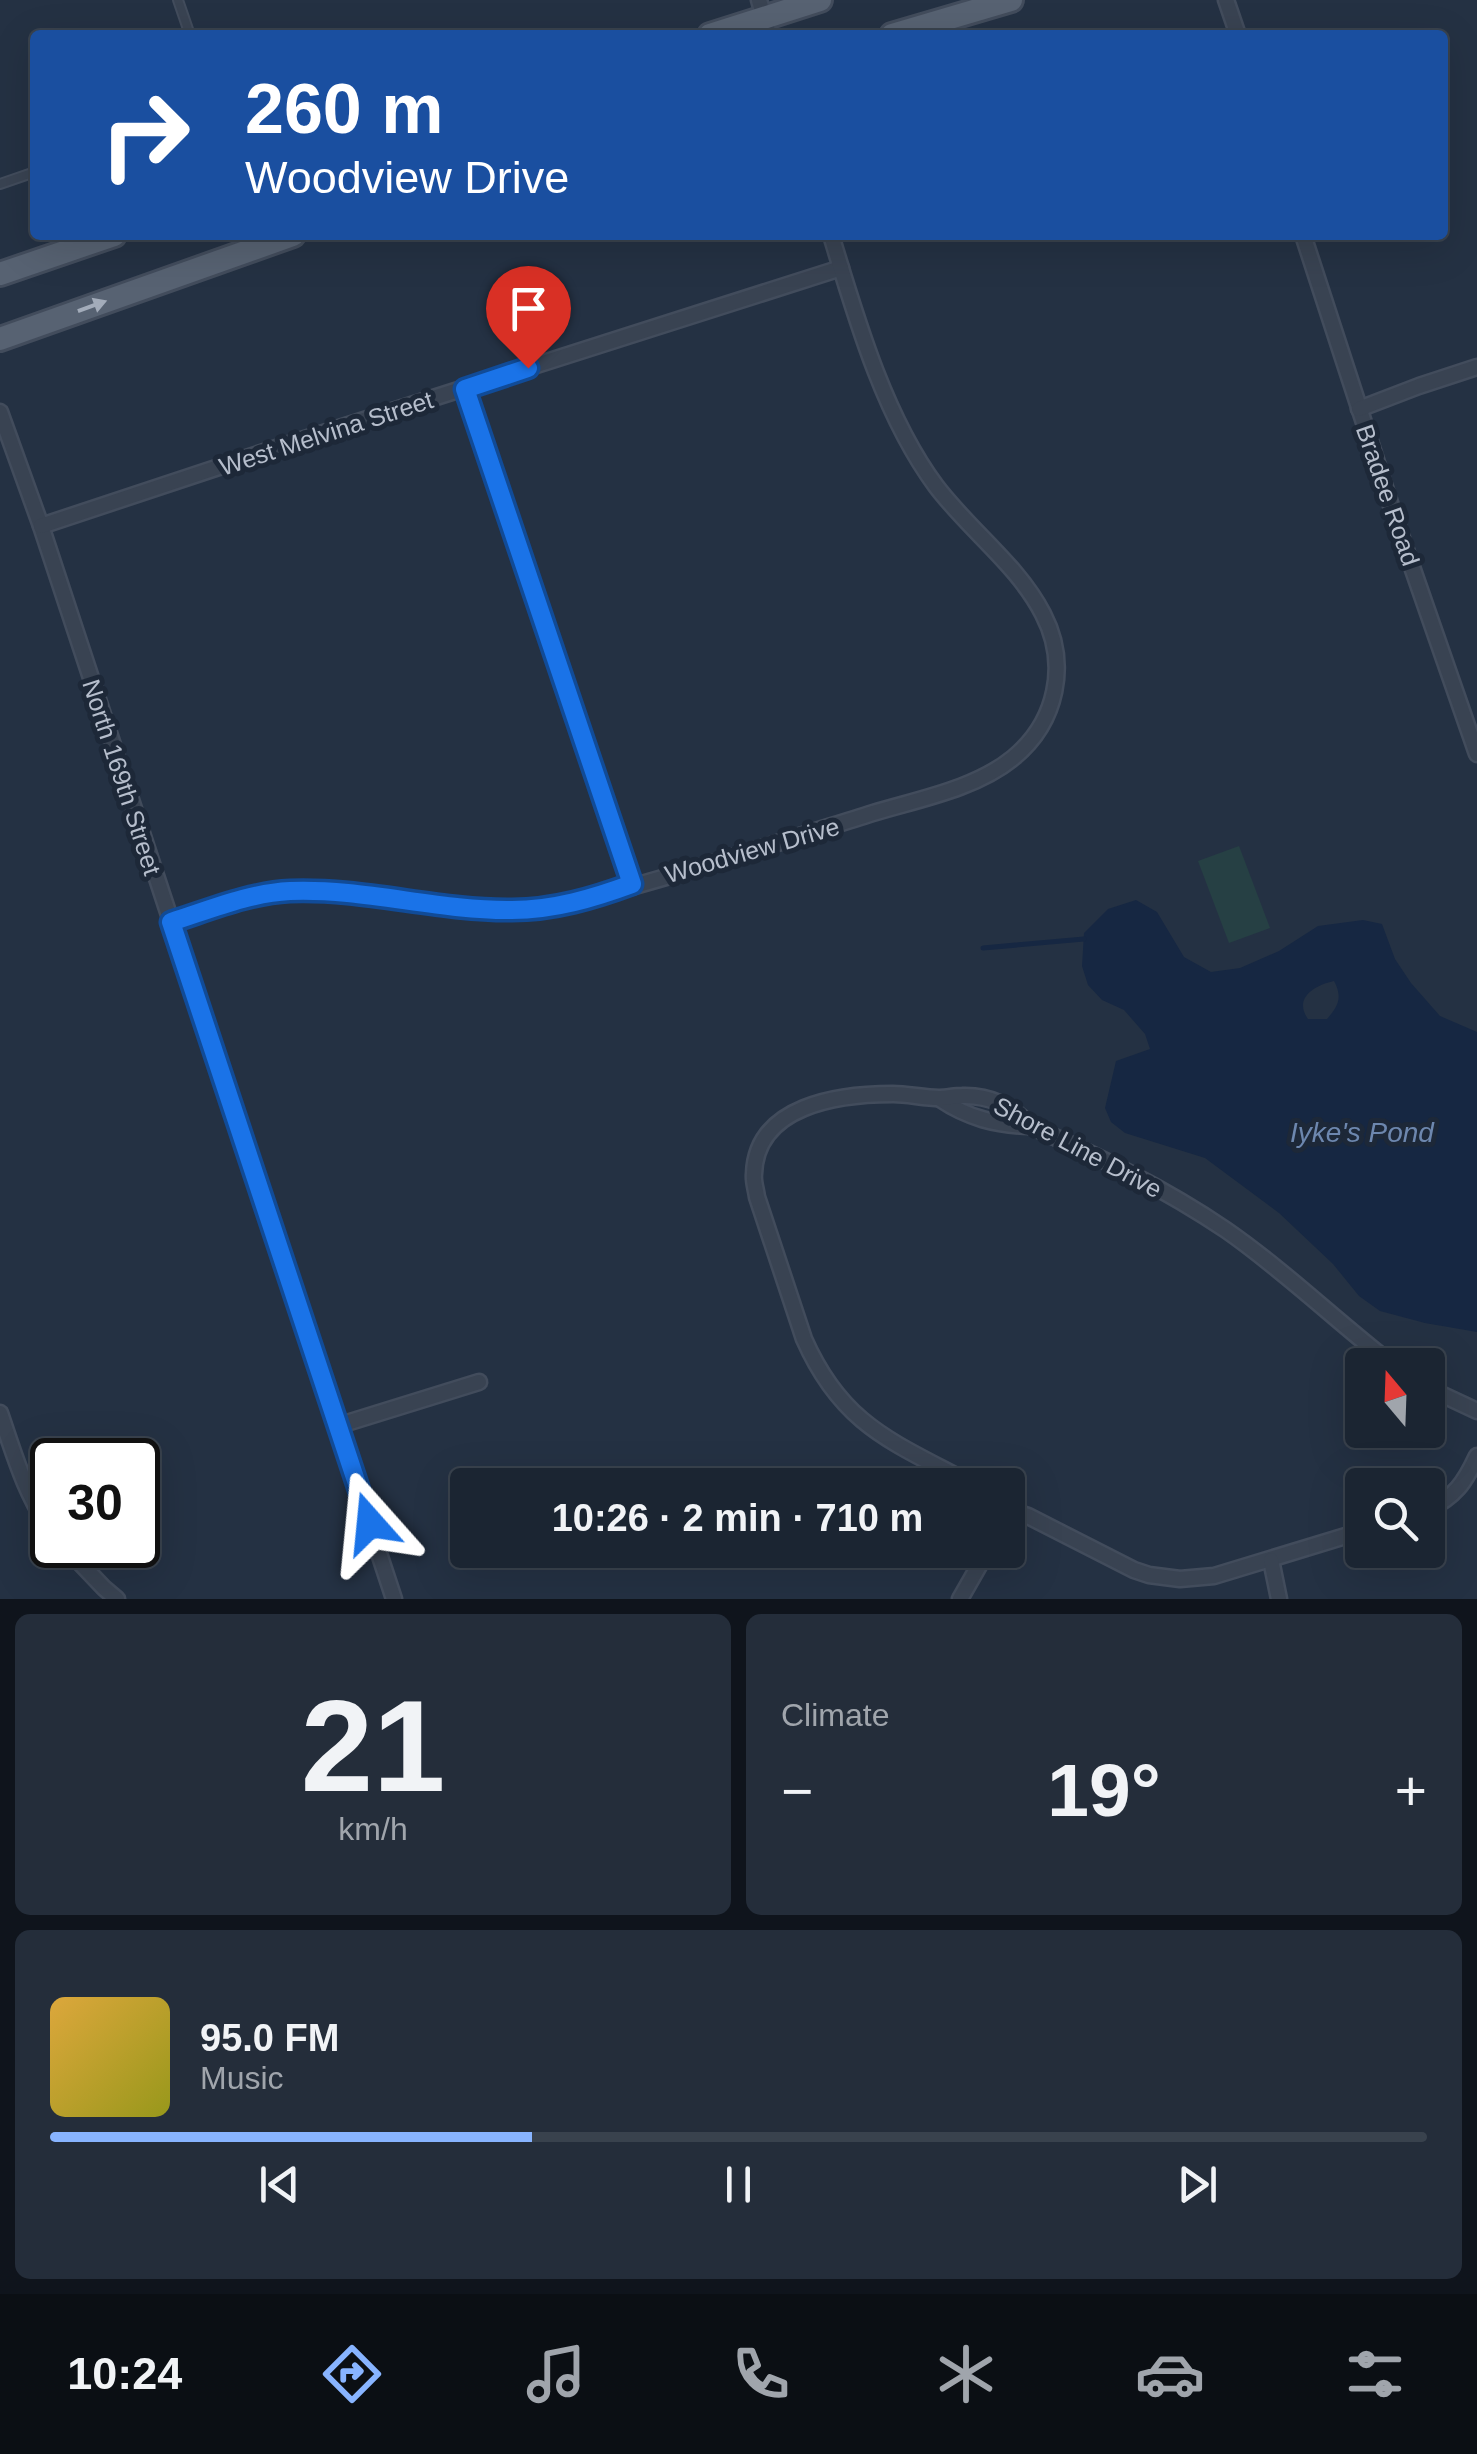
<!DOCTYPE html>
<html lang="en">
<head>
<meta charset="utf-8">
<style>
	body { margin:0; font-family:Helvetica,sans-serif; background:#242d3a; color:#f1f3f6; height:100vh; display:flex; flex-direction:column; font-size:38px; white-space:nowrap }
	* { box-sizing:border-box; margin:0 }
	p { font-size:32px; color:#a0a5ac }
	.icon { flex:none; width:55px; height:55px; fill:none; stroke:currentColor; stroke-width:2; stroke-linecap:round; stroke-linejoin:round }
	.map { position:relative; height:1599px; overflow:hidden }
	.drawer { display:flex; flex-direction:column; gap:15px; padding:15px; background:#0f141c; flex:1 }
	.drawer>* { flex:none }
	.guide { position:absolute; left:30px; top:30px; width:1418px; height:210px; border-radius:10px; box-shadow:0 10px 40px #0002,0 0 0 2px #39424d; background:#1a4fa0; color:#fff; overflow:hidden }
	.needle { width:65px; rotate:341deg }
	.fabs { position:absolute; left:1345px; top:1348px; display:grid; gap:20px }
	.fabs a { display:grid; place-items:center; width:100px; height:100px; border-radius:10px; background:#1b2532; box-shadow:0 10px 40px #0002,0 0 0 2px #39424d; font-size:50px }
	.speed { position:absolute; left:30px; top:1438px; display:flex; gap:20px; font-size:50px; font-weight:700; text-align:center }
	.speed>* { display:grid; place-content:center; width:130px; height:130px; border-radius:50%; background:#1b2532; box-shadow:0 10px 40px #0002,0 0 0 2px #39424d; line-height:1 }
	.speed .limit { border:5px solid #111; border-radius:15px; background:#fff; color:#111 }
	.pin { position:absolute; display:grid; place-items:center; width:85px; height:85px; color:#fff; margin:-102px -42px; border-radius:50% 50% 50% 0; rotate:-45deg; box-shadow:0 0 10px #0007 }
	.pin .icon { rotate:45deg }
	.me { position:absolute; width:110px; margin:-55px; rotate:342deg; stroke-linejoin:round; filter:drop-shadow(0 0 8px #0008) }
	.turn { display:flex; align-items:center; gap:35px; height:210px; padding:0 50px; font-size:45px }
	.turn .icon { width:130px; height:130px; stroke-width:2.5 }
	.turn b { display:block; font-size:70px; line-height:85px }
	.big { font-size:75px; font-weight:700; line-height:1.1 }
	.drawer .widget { flex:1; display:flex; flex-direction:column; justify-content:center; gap:15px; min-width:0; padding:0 35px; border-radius:15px; background:#242d3a }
	.drawer .dial { align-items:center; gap:0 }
	.dial b { font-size:130px; line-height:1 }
	.song { display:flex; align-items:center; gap:30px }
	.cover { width:120px; height:120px; border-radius:15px; background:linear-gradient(135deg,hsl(40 70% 55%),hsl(60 70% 35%)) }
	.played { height:10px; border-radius:5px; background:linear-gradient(90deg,#88b4ff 35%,#39424d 35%) }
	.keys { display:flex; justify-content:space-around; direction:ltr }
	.heat { display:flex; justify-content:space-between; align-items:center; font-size:55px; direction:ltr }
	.drawer .tiles { flex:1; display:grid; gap:15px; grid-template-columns:1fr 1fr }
	.widget:last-child { grid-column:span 2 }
	.trip { position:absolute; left:450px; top:1468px; width:575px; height:100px; border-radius:10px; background:#1b2532; box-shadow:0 10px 40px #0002,0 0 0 2px #39424d; font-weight:700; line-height:100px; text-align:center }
	.menu { display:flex; height:160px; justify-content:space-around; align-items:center; background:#0b0f14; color:#a0a5ac }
	.menu .icon { width:70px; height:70px }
	.menu .selected { color:#88b4ff }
	.menu b { font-size:45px; color:#f1f3f6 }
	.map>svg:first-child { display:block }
</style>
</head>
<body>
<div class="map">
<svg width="1477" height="1599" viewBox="0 0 1477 1599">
	<rect width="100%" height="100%" fill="#243143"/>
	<polygon fill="#264044" points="1239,846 1270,928 1229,943 1198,861"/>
	<path fill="#162742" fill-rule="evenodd" d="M1136,900L1157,912L1184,957L1211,972L1240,968L1279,951L1318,926L1363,920L1382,924L1395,959L1411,983L1440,1016L1477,1032V1332L1425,1323L1380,1311L1359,1296L1333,1264L1279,1213L1205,1158L1125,1133L1111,1122L1105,1108L1116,1061L1150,1049L1145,1034L1124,1010L1102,1000L1088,985L1082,966L1084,933L1108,909ZM1334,981C1343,998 1338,1006 1327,1019H1308C1293,998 1315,985 1334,981Z"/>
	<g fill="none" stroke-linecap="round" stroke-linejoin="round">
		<polyline stroke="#162742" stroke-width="5" points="983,948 1084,939"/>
		<g stroke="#424c5c" stroke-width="12">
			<g id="lane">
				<polyline points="178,0 190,35"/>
				<polyline points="0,184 35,172"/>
			</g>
		</g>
		<g stroke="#424c5c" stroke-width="19">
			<g id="street">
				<polyline points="759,0 769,35"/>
				<polyline points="1226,0 1238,35"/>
				<polyline points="1303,235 1395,518 1477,754"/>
				<polyline points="465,389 632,885"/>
				<polyline points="1359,409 1419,386 1477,367"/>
				<polyline points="0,412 41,526 394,1599"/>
				<polyline points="41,526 273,449 841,268"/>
				<path d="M171,923C209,910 249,893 290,891C357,889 423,907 490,910C516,911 541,908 567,904C670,878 771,845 873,813C919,799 975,789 1013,758C1057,722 1069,664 1043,614C1018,565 969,530 936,486C884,416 856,318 831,235"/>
				<path d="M940,1099C968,1118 996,1125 1030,1126"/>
				<polyline points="1428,1388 1477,1411"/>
				<path d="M0,1413C14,1454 26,1497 52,1531"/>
				<polyline points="337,1426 479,1382"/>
				<path d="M973,1485C894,1442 843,1427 804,1339L757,1197C756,1189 753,1181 754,1174C756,1105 839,1094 893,1094C908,1094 924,1098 939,1098C947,1098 954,1096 962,1096C989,1095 1013,1106 1030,1126C1098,1156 1164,1188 1226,1230C1285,1271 1336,1321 1393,1365"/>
				<polyline points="1008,1509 1028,1516 1134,1570 1149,1575 1180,1579 1214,1576 1362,1531"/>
				<path d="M1428,1510C1455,1496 1464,1484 1477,1456"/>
				<polyline points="63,1545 104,1588 117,1599"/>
				<polyline points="1271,1560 1279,1599"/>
				<polyline points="960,1599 988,1550"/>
			</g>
		</g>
		<g stroke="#424c5c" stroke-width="28">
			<g id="primary">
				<polyline points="710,35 820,0"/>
				<polyline points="892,35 1011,0"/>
				<polyline points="0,274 114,235"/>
				<polyline points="0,339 293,235"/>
			</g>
		</g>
		<use href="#lane" stroke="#394352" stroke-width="8"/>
		<use href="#street" stroke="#394352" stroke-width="14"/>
		<use href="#primary" stroke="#576272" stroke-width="22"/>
	</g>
	<defs><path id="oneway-solid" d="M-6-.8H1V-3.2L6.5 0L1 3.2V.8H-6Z" transform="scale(2.5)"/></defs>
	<use fill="#a3acba" href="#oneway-solid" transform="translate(92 306) rotate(-20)"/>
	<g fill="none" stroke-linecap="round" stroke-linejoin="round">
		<g stroke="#114b97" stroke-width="25">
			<path id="route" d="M370,1523L171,922C209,910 249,893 290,891C364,888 438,911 512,910C554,910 594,898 632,884L465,389L528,368"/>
		</g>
		<use href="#route" stroke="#1a73e8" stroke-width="18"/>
	</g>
	<g text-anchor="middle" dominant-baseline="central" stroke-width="10" stroke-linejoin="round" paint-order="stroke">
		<g font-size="25" fill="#b6becc" stroke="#1d2838">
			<text transform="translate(326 433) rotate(-18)">West Melvina Street</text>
			<text transform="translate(1388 495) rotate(71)">Bradee Road</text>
			<text transform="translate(122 777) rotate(72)">North 169th Street</text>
			<text transform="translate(752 850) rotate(-16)">Woodview Drive</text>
			<text transform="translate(1078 1147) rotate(28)">Shore Line Drive</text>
		</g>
		<g font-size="28" font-style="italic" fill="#6d87ae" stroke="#1d2838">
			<text x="1362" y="1132">Iyke's Pond</text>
		</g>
	</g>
</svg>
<div class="fabs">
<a><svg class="needle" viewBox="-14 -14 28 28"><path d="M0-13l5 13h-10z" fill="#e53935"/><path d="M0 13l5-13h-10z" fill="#a0a5ac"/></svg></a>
<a><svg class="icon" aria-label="search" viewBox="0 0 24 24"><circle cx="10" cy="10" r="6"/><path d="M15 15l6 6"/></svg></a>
</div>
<div class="speed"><div class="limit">30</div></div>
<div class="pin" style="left:528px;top:368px;background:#d93025"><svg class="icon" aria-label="arrive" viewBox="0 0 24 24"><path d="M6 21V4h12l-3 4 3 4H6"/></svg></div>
<svg class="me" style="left:370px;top:1523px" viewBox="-20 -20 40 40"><path d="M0-17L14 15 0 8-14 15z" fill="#1a73e8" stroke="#fff" stroke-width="4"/></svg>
<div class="trip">10:26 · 2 min · 710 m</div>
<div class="guide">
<div class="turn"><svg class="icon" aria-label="right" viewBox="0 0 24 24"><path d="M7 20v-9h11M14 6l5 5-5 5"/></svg><div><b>260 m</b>Woodview Drive</div></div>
</div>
</div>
<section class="drawer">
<div class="tiles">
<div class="widget dial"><b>21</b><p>km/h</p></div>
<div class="widget"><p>Climate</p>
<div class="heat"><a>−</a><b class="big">19°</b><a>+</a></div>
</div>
<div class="widget">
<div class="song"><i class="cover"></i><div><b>95.0 FM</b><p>Music</p></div></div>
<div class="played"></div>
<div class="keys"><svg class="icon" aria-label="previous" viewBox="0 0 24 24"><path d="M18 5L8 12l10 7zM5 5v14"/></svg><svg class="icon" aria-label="pause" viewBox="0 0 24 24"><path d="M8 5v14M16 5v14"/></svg><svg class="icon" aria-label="next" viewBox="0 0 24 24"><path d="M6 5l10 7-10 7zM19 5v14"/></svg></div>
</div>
</div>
</section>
<nav class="menu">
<b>10:24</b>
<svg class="icon selected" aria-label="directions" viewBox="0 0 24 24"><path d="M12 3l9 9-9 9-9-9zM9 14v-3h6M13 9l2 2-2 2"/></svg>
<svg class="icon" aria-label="music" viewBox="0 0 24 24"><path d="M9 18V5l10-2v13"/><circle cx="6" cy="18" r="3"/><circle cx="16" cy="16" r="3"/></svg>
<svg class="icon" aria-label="phone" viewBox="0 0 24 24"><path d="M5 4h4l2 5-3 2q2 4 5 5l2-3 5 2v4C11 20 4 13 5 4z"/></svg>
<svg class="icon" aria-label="climate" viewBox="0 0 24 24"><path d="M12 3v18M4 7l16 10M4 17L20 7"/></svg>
<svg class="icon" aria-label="car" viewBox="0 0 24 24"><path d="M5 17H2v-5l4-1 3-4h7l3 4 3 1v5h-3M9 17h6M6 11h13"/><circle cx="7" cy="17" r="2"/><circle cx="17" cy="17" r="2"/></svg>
<svg class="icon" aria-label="filters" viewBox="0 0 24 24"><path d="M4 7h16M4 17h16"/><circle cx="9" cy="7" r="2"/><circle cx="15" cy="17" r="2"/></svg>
</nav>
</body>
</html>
